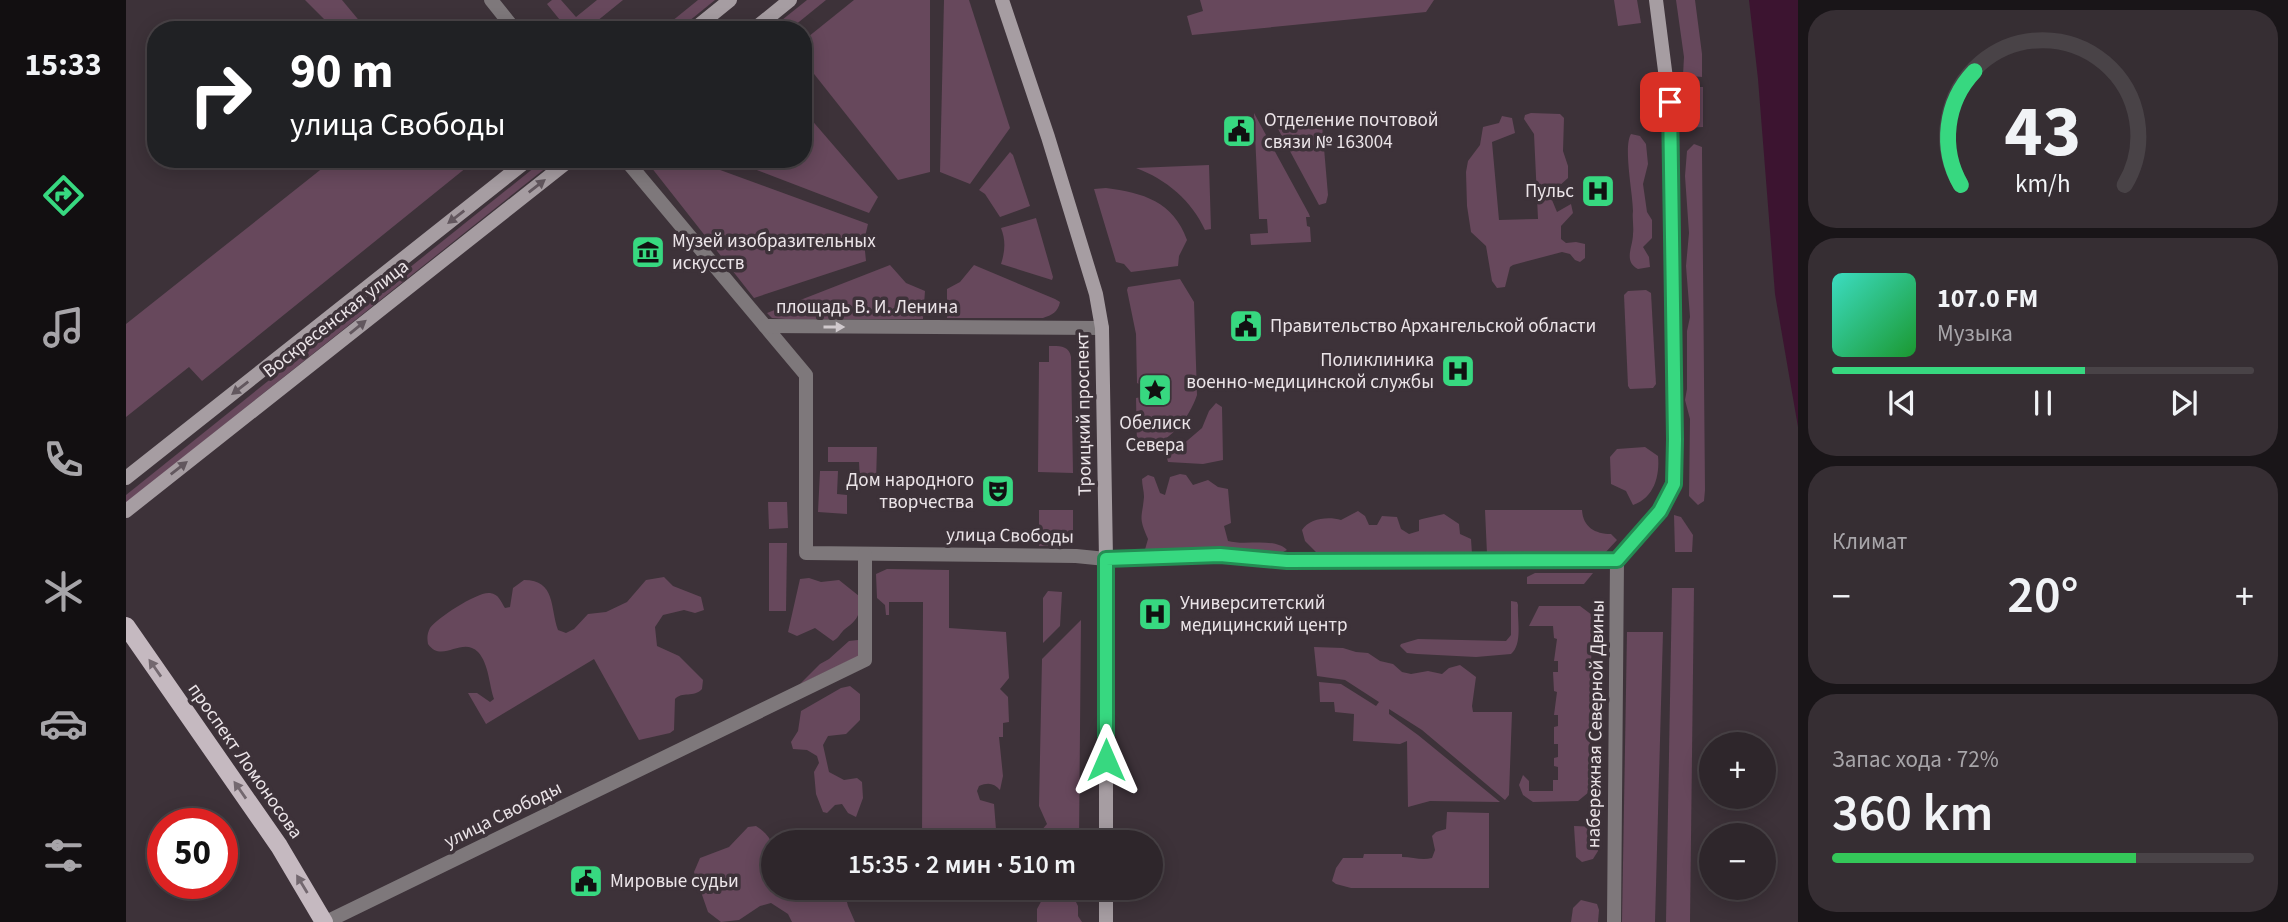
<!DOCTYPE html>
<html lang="ru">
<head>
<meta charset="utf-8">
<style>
	body { margin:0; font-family:"Source Sans 3",sans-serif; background:#362e33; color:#f1f3f6; height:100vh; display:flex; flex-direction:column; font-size:26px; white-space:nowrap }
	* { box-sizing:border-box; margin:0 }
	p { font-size:23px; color:#a7a5a9 }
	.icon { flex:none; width:38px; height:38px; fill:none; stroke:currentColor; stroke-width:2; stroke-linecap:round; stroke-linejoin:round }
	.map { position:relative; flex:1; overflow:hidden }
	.panel { display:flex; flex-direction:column; gap:10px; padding:10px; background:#191518; width:490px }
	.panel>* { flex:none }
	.top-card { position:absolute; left:21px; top:21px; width:665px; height:147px; border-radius:28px; box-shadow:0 4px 18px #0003,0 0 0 2px #494347; background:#202124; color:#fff; overflow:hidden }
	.fabs { position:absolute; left:1573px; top:732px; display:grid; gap:14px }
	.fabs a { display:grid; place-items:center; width:77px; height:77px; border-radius:50%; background:#2e262b; box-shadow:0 4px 18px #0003,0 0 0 2px #494347; font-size:35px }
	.speed { position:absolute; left:21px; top:808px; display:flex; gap:14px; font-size:35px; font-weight:700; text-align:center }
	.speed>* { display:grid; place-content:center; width:91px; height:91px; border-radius:50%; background:#2e262b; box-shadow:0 4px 18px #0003,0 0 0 2px #494347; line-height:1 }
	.speed .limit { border:10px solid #d22; background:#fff; color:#111 }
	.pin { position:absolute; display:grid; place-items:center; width:60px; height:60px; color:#fff; margin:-30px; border-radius:14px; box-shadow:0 4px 10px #0006 }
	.me { position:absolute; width:77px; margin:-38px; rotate:0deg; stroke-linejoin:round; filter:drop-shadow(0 0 5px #0008) }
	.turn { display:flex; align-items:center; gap:24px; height:147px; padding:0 28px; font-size:32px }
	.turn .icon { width:91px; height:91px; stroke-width:2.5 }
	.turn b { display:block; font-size:49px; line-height:60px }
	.big { font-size:52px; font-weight:600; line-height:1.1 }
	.panel .card { flex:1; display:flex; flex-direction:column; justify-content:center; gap:10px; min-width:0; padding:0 24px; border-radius:28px; background:#362e33 }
	.panel .dial { align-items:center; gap:0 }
	.dial svg { height:182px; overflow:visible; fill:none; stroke:#494347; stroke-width:7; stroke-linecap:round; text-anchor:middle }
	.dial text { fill:#f1f3f6; stroke:none }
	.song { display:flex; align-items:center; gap:21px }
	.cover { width:84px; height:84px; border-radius:10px; background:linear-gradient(135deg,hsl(170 70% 55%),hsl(130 70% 35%)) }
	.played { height:7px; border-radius:4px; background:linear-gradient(90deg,#37d880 60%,#494347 60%) }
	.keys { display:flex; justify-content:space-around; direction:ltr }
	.heat { display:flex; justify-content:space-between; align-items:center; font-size:38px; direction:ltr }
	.charge { height:10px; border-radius:5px; background:linear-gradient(90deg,#34c759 72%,#494347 0) }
	.trip { position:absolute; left:635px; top:830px; width:402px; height:70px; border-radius:35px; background:#2e262b; box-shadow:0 4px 18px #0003,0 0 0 2px #494347; font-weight:600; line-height:70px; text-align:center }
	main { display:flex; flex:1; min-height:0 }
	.dock { display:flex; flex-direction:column; width:126px; justify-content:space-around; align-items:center; background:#120f11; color:#a7a5a9 }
	.dock .icon { width:49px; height:49px }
	.dock .active { color:#37d880 }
	.dock b { font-size:32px; color:#f1f3f6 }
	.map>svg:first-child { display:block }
</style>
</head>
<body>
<main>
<nav class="dock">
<b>15:33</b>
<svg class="icon active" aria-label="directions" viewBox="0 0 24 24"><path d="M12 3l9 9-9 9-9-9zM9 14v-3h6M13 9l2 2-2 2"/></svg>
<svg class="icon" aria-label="music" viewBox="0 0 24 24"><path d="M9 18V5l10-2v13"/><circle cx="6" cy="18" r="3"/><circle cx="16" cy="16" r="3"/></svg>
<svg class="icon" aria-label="phone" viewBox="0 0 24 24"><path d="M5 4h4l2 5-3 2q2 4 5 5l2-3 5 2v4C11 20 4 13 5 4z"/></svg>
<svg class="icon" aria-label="climate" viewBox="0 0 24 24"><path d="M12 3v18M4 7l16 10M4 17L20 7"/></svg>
<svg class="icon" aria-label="car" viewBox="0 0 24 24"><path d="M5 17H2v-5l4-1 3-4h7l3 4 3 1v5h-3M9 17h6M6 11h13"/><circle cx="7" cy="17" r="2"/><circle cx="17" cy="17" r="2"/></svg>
<svg class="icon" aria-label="filters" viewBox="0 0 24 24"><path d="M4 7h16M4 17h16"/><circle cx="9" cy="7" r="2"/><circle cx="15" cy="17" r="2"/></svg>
</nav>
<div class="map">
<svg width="1672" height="922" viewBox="0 0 1672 922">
	<rect width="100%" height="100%" fill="#3d3239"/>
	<g fill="#67485c">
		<polygon points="179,0 216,0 241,30 209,30"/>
		<polygon points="426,0 435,0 450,17 471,0 497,0 460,30 442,30 421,4"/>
		<polygon points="572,0 589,0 552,30 535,30"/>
		<polygon points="681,0 700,0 663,30 648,30 646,28"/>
		<polygon points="728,0 804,0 804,172 772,180 677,60 677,41"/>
		<polygon points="818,0 843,0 884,128 844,184 814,172"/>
		<polygon points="1074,0 1308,0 1300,12 1066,35 1061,16 1077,11"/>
		<polygon points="1488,0 1511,0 1515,23 1492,26"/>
		<polygon points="1550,0 1569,0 1576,54 1576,77 1557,75 1558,57"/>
		<polygon points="1558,87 1577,87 1577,127 1559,128"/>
		<polygon points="677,110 752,197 743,213 602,159 677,159"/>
		<polygon points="1128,113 1183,214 1184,217 1180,217 1181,226 1184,227 1185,242 1125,245 1124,234 1142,233 1141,219 1133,219"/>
		<polygon points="1195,113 1202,195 1200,203 1193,205 1151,127 1151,115"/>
		<polygon points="1405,113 1434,114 1438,118 1437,151 1442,166 1442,178 1432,187 1426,200 1431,212 1445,204 1447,213 1435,226 1435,239 1440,243 1450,242 1459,244 1459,258 1454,262 1449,260 1444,254 1436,252 1387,265 1384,267 1379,287 1371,288 1366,281 1360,246 1345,232 1341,206 1340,172 1342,161 1354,145 1357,127 1373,123 1376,116 1386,118 1389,133 1366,142 1373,220 1412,219 1408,134 1398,119 1399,115"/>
		<path d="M1505,134L1514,136L1520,144L1522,164L1517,184L1521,212L1526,220V238L1517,247L1523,257L1524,267L1512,269C1497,261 1507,247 1507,234C1508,226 1506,219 1507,211C1507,194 1497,147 1505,134Z"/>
		<polygon points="1568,144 1576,147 1576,153 1579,490 1578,501 1572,505 1563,496 1564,419 1559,400 1561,389 1561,331 1564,317 1560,266 1563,233 1559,176 1561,151"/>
		<polygon points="884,152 887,155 904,206 874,217 859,194 853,190"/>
		<polygon points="208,159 343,159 346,163 76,381 63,367 0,417 0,324"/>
		<polygon points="419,159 431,159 0,503 0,495"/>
		<polygon points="524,159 564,159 742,224 738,241 740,261 628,298 525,167"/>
		<path d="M1083,165L1085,229L1079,230C1066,201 1040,179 1010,168Z"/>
		<path d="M980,188C1017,193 1047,201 1061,240L1053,256L1052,266L1005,272L998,264L990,262L968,189Z"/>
		<path d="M910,218L927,277L926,280L875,264C879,251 880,241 875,228Z"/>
		<polygon points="764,265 780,283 799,291 797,319 659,319 646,318 641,313"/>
		<path d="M848,265L929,299L934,302C932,312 926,315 917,318H821V289L834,282Z"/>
		<path d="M1054,279L1068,302L1071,395C1063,419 1042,444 1016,450L1011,447L1010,398L1016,397L1022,404L1032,405L1040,400C1050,379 1029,370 1015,385L1011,383L1010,334L1001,290L1002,287Z"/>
		<polygon points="1520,290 1525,293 1530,384 1527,388 1504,389 1502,386 1498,295 1502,291"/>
		<path d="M923,346C933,346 943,345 945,357L947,473L912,472L913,362H923Z"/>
		<polygon points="1090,403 1096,407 1097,460 1077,464 1042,462 1041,458 1076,428 1083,411"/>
		<polygon points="702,447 751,447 750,482 734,482 733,462 702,462"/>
		<path d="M1519,447L1532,456C1534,476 1528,498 1507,505L1500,491L1485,484L1484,457L1491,449Z"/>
		<polygon points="694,471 712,471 711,494 721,495 721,514 692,512"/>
		<path d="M1054,474L1060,475L1067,485L1082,480L1092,487L1102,489L1105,523L1098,526L1102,541C1118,546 1150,537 1161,550L1151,555L1018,553L1022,539C1012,516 1016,519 1018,497C1018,491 1016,485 1016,479L1022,475L1028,477L1034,493L1039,495L1044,477Z"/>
		<polygon points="642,502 661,502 662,528 643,529"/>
		<polygon points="913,510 947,510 947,534 937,540 935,546 913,546"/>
		<path d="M1359,510H1456C1457,527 1469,534 1485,534L1491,540L1478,554H1361Z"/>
		<path d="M1232,511L1239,516L1243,525H1251L1256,516L1271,517L1275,529L1283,534L1293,531V520L1296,519L1318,514L1333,524L1334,534L1345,539L1346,554L1193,555L1179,541L1176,530C1183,518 1203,516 1215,520Z"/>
		<polygon points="1548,515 1555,517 1567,535 1566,552 1549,552"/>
		<polygon points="643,543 661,543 660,611 643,611"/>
		<path d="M761,569L823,570V628L880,632L883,678L874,689L882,697L883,722L877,723V737H873L877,776L874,790C868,783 862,782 853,786L851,791L854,800L868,804L871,842H796L797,602H763V615H760L759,605L751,598L750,574Z"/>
		<polygon points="1409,573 1467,573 1458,584 1401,584 1401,577"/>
		<path d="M538,577L547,586L575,597L578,610L569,613L558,610L537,615L529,627L531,646L553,656L577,680L576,689C568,698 556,691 549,699L548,730L544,733L513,740L468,659L360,724L342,693H351L364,702L368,699C363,685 363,664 352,652C336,636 316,664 302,644C301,638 301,634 304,628C311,618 352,591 364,593C373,594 375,602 379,608L384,607L387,588L398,580C430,580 424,608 432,630L440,633L448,629L462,614L480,612L501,602L520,580Z"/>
		<path d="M683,578L695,582L713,580L733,596C734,614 734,618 719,629C714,633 713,638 707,641L689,628L671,636L662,632L674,579Z"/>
		<polygon points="1546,588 1568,588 1564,922 1540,922"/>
		<polygon points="922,591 936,592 934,626 917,643 917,598"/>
		<path d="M1385,601L1391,602L1392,605C1391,620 1397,644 1385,654L1350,657L1291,654L1281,653L1274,646L1275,644L1292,639L1380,641L1385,635Z"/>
		<polygon points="1413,606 1454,606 1466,615 1463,792 1452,801 1407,802 1397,795 1393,785 1397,775 1403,781 1403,791 1427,791 1427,780 1432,780 1432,767 1428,766 1428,758 1432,757 1432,744 1428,744 1428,727 1432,726 1432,715 1428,715 1431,692 1428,691 1427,672 1432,672 1432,661 1428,661 1431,639 1428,638 1427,626 1403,626"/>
		<polygon points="955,620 953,842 914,842 914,832 921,824 913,806 916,659"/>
		<polygon points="1501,632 1537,632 1529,922 1496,922"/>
		<polygon points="732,640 733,656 674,684 694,664 703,659 723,641"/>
		<polygon points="1188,647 1217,648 1230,652 1242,653 1254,661 1267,664 1276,672 1285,674 1302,671 1316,674 1323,668 1334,665 1350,677 1346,706 1347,712 1386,712 1383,795 1379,800 1296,730 1263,709 1263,714 1292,735 1374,802 1304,801 1282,807 1281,741 1274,744 1227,741 1228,714 1209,712 1208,702 1194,702 1193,682 1215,684 1250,706 1253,702 1219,680 1191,676"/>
		<polygon points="724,686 734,694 734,720 720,734 702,736 697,745 703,772 718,780 731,778 736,782 737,798 730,817 722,813 716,804 709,805 701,813 697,812 690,794 688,772 693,763 691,756 681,750 667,749 665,742 672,731 675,711 715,688"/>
		<path d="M1321,812L1363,813V888H1225L1210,884L1206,881L1210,868L1217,858H1237L1238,854H1276V857C1287,857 1296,861 1306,858L1309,850L1306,836L1310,832L1320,829Z"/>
		<path d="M630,826C655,841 648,862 648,887H665L672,899L698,887H717L722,906L729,922H666L662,914L645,903L634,906L613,920L595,922L582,912L568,872L574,858L603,847L622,827Z"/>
		<polygon points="1448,826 1473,827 1472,851 1467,859 1456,862 1450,857"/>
		<polygon points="917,898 949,900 952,906 952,916 956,922 911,922 911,909"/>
		<polygon points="1455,900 1471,904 1473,910 1472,922 1445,922 1447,908"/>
	</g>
	<polygon fill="#3c1430" points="1623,0 1672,0 1672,427 1649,294 1632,79"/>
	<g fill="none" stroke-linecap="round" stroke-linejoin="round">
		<g stroke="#7e787b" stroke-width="14">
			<polyline points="365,0 389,30"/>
			<polyline points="499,159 680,375 680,553 950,556 980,559 1094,555 1161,561 1491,560 1488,922"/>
			<polyline points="639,326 976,328"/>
			<polyline points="200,922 739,660 739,554"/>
		</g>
		<g stroke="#a69da2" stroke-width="14">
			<polyline points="876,0 922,137 970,294 976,328 980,559 980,842"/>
			<polyline points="567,30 604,0"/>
			<polyline points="627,30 664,0"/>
			<polyline points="0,478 403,159"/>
			<polyline points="0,511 445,159"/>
			<polyline points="1491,560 1534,511 1547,484 1549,439 1543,102 1530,0"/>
			<polyline points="980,922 980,887"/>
		</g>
		<polyline stroke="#c5b9c0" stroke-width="18" points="0,626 153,846 198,922"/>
	</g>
	<defs><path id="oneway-solid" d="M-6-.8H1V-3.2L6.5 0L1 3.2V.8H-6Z" transform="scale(1.75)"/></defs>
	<g fill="#62575e">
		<use href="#oneway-solid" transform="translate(411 186) rotate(-38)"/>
		<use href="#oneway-solid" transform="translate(330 217) rotate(142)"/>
		<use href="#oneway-solid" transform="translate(232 327) rotate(-39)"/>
		<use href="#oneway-solid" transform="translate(114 388) rotate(142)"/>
		<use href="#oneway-solid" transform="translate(53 468) rotate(-38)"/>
	</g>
	<use fill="#d0c9cd" href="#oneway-solid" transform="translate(708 327)"/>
	<g fill="#73686f">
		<use href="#oneway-solid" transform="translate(29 668) rotate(-125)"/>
		<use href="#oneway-solid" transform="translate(114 790) rotate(-125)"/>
		<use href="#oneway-solid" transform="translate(176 884) rotate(-121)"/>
	</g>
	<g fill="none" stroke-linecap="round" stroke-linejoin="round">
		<g stroke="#248c53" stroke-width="18">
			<polyline id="route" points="980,760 980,559 1094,555 1161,561 1491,560 1534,511 1548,484 1549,439 1544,102"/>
		</g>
		<use href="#route" stroke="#37d880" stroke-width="12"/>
	</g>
	<defs>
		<g id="civic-square" transform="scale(1.75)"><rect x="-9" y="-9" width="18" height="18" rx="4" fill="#37d880" stroke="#3d3239"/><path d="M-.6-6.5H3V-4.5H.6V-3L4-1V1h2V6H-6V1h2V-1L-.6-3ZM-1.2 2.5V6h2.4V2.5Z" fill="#111"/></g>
		<g id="hospital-square" transform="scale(1.75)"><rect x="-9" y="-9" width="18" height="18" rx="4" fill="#37d880" stroke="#3d3239"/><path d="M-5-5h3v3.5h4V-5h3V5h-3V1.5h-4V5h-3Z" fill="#111"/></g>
		<g id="museum-square" transform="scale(1.75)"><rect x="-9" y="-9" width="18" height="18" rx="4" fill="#37d880" stroke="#3d3239"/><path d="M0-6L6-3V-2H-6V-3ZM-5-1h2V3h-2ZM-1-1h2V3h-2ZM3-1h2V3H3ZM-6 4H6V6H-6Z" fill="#111"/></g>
		<g id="sight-square" transform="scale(1.75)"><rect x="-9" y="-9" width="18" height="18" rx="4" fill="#37d880" stroke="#3d3239"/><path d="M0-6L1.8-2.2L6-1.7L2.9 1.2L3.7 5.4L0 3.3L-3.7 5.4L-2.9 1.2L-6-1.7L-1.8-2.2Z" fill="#111"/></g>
		<g id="theatre-square" transform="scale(1.75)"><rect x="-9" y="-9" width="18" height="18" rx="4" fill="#37d880" stroke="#3d3239"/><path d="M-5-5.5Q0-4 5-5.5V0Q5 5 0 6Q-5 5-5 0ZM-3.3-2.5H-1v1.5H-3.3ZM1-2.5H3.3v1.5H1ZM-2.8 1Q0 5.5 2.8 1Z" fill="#111"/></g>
	</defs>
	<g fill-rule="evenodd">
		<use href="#civic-square" x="1113" y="131"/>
		<use href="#hospital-square" x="1472" y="191"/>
		<use href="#museum-square" x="522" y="252"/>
		<use href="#civic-square" x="1120" y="326"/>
		<use href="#hospital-square" x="1332" y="371"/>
		<use href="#sight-square" x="1029" y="390"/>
		<use href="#theatre-square" x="872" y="491"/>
		<use href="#hospital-square" x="1029" y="614"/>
		<use href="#civic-square" x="460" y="881"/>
	</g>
	<g text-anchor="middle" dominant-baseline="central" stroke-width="7" stroke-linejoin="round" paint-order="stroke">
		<g font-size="19" fill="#ebe4e8" stroke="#3d3239" text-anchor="start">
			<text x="1138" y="120">Отделение почтовой<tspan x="1138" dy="22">связи № 163004</tspan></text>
			<text x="1448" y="191" text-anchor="end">Пульс</text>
			<text x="546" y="241">Музей изобразительных<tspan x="546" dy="22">искусств</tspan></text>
			<text x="1144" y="326">Правительство Архангельской области</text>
			<text x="1308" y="360" text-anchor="end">Поликлиника<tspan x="1308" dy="22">военно-медицинской службы</tspan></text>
			<text x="1029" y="423" text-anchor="middle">Обелиск<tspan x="1029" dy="22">Севера</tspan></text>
			<text x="848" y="480" text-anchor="end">Дом народного<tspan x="848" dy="22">творчества</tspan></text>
			<text x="1054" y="603">Университетский<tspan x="1054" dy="22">медицинский центр</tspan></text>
			<text x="484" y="881">Мировые судьи</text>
		</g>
		<g font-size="19" fill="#ebe4e8" stroke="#3d3239">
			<text x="741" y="307">площадь В. И. Ленина</text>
			<text transform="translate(210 319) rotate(-38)">Воскресенская улица</text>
			<text transform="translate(958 414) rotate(-91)">Троицкий проспект</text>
			<text transform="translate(884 536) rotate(1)">улица Свободы</text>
			<text transform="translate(1470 724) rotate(-89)">набережная Северной Двины</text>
			<text transform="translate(119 761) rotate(55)">проспект Ломоносова</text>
			<text transform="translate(377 815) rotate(-26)">улица Свободы</text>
		</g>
	</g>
</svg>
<div class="fabs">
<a>+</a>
<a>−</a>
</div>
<div class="speed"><div class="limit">50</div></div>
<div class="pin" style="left:1544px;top:102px;background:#d93025"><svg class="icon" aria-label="arrive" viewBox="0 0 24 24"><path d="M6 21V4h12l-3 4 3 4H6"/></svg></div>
<svg class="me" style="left:980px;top:760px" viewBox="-20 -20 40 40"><path d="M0-17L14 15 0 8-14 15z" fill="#37d880" stroke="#fff" stroke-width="4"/></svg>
<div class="trip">15:35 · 2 мин · 510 m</div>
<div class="top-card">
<div class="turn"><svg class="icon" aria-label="right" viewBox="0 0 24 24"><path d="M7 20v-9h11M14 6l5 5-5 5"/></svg><div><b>90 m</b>улица Свободы</div></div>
</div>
</div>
<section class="panel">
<div class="card dial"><svg viewBox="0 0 100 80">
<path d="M14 69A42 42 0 1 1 86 69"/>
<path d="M14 69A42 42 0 0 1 20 19" stroke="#37d880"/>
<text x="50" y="56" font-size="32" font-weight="700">43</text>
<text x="50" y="72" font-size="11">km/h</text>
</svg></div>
<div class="card">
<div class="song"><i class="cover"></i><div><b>107.0 FM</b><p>Музыка</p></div></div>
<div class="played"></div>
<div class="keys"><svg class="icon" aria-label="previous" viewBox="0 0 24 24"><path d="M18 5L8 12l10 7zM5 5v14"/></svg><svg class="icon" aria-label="pause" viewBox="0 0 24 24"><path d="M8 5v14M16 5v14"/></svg><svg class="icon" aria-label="next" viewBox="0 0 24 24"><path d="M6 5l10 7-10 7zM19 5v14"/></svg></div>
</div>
<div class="card"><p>Климат</p>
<div class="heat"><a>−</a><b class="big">20°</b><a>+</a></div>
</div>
<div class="card"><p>Запас хода · 72%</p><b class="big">360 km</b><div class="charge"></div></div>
</section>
</main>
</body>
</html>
